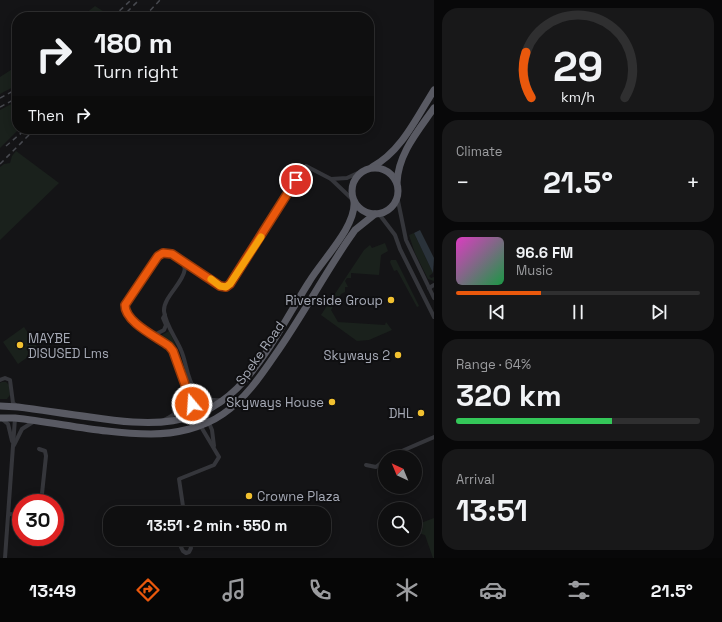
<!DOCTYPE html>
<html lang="en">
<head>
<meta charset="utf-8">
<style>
	body { margin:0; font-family:"Space Grotesk",sans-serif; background:#181819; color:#f1f3f6; height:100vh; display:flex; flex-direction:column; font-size:15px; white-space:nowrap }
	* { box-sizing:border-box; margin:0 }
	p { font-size:13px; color:#9b9c9f }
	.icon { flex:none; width:22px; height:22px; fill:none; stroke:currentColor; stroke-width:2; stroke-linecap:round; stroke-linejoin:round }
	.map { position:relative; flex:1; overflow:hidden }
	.details { display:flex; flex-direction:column; gap:8px; padding:8px; background:#080809; width:288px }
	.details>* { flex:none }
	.hud { position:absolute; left:12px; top:12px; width:362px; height:122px; border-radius:16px; box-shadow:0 2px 10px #0003,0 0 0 1px #2f2f30; background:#0f0f10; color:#f1f3f6; overflow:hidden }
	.needle { width:26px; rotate:316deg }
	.controls { position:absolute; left:378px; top:450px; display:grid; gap:8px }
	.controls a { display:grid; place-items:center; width:44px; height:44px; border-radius:50%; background:#0f0f10; box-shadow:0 2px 10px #0003,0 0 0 1px #2f2f30; font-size:20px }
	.speed { position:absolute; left:12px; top:494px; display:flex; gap:8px; font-size:20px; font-weight:700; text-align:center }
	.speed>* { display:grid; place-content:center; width:52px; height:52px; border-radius:50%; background:#0f0f10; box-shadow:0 2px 10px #0003,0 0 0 1px #2f2f30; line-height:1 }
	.speed .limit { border:6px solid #d22; background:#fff; color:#111 }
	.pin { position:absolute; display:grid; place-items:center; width:34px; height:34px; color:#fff; margin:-17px; border:2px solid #fff; border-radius:50%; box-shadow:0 1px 4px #0007 }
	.me { position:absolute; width:44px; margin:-22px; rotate:342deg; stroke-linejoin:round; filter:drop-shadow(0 0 3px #0008) }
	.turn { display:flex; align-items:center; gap:14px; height:84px; padding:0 16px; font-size:18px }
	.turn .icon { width:52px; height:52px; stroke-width:2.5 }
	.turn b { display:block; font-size:28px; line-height:34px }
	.then { display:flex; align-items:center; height:38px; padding:0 16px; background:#0003; gap:8px; font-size:15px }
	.big { font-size:30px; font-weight:600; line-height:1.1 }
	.details .widget { flex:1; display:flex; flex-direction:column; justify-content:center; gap:6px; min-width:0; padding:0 14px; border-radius:16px; background:#181819 }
	.details .dial { align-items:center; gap:0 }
	.dial svg { height:104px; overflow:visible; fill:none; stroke:#2f2f30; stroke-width:7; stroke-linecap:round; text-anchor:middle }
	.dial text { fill:#f1f3f6; stroke:none }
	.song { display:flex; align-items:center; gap:12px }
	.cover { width:48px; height:48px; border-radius:6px; background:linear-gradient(135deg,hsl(310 70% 55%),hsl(140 70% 35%)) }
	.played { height:4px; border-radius:2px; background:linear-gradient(90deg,#ea580c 35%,#2f2f30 35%) }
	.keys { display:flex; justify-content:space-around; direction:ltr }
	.heat { display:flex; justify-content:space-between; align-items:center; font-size:22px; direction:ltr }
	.charge { height:6px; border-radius:3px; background:linear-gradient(90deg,#34c759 64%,#2f2f30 0) }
	.trip { position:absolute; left:103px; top:506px; width:228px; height:40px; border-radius:16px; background:#0f0f10; box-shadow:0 2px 10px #0003,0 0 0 1px #2f2f30; font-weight:600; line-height:40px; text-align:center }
	.menu { display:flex; height:64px; justify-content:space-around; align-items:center; background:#060606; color:#9b9c9f }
	.menu .icon { width:28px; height:28px }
	.menu .current { color:#ea580c }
	.menu b { font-size:18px; color:#f1f3f6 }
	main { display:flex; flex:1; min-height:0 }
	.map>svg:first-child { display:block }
</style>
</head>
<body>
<main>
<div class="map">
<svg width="434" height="558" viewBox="0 0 434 558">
	<rect width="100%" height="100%" fill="#141416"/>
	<g fill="#1a211c">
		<polygon points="95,6 106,13 100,17 81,17"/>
		<polygon points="17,66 17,85 0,94 0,77"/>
		<polygon points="17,101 17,129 19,129 0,148 0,110"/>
		<polygon points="16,151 59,183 0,240 0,167 4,164 10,163 12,156"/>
		<polygon points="414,233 433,273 429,276 431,278 434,277 434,281 428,279 415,253 409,235"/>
		<polygon points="385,243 388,251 381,255 379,275 351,273 351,278 347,278 345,281 348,287 345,287 345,292 341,294 331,310 338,322 385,325 386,322 392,330 369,340 357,341 321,315 364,250 370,245 372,248"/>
		<polygon points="391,260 396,260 419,306 417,307 397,270 394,271 390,262"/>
		<polygon points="24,327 38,348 36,351 18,364 3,342"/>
		<polygon points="169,331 176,346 173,348 160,336"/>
		<polygon points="2,382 6,382 9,385 10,395 7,399 0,399 0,383"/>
		<polygon points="434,518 434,558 433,558 425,535 415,532 423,529 421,523"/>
	</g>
	<polygon fill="#2a323a" points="420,230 434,258 433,273 414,233"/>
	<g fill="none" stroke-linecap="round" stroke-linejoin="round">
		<g stroke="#35363b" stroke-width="4">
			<polyline points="331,179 347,178 362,171"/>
			<polyline points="397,196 406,240 434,298"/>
			<polyline points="379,214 395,235 400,249 434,317"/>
			<polyline points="183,261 220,286 226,287 230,284 306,166 331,179 352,199"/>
			<polyline points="429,288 434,285"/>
			<polyline points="154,335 164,330 166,325 163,318 165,315"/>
			<polyline points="0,380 5,378 10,380 13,403 17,406"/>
			<polyline points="194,388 212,430 214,446"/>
			<polyline points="2,419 8,424 12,441"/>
			<path d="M164,420C176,414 186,407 187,394"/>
			<polyline points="14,445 22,429 33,422"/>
			<polyline points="39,449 45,451 46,456 41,503"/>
			<polyline points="388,457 434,437"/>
			<polyline points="366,465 376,467 385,460"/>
			<path d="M184,513L179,479L214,465L219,457L200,425L173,351L169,345C155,336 125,322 125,305L158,256C162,253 166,252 172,254C205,270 163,291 164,311C165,324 176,338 181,350C186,361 187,378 194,388C202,397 209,401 220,400"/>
			<polyline points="9,514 21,515"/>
			<polyline points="186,539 181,547 183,551 186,553 189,552 191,548 189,539"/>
			<polyline points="5,558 15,418"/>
		</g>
		<g stroke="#595a63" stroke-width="7">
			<path d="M372,167C401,152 417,117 434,90"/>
			<circle cx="375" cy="191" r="23"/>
			<path d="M397,183C398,154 418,131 434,108"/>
			<path d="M0,406L18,407C42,410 66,414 90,417C149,426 201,430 244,381C270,352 288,315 309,282C322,260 356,227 354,202"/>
			<path d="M0,418H15C60,423 106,434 151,434C175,434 203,428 223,414C245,399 260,377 275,355C301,318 323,277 348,240L355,230L375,214"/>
		</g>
		<g stroke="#484a50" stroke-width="1.5" stroke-dasharray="5 4" stroke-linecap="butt">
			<polyline points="127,12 139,0"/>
			<polyline points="113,17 131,0"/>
			<polyline points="144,17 160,0"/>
			<polyline points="0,98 17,89"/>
			<polyline points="0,107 17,98"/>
			<polyline points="6,146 26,129"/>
			<polyline points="0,164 35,129"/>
		</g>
	</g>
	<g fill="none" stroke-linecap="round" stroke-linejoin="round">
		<g stroke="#983908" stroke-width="10">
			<path id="route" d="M192,404L173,351L169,346C155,336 125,322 125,305L158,256L163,253L172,254L220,286L226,287L230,284L296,180"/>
		</g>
		<use href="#route" stroke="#ea580c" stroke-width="7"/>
		<polyline stroke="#f59e0b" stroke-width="7" points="211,279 220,286 226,287 230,284 261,237"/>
	</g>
	<g fill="#f2c130" stroke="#0f0f11" stroke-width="1.5">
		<circle cx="391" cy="300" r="4"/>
		<circle cx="20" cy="345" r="4"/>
		<circle cx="398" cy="355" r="4"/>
		<circle cx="332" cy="402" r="4"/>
		<circle cx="421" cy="413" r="4"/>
		<circle cx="249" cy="496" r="4"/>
	</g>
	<g text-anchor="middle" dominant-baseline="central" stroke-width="4" stroke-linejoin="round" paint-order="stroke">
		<g font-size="13" fill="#a6aab6" stroke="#0f0f11" text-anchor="end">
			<text x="383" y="300">Riverside Group</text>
			<text x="28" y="338" text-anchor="start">MAYBE<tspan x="28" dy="15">DISUSED Lms</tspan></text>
			<text x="390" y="355">Skyways 2</text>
			<text x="324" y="402">Skyways House</text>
			<text x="413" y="413">DHL</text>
			<text x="257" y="496" text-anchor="start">Crowne Plaza</text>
		</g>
		<g font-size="13" fill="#a6aab6" stroke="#0f0f11">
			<text transform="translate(260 353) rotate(-55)">Speke Road</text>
		</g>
	</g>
</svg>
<div class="controls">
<a><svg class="needle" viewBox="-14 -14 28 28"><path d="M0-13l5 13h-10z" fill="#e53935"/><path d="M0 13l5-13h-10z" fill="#9b9c9f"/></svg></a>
<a><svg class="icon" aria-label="search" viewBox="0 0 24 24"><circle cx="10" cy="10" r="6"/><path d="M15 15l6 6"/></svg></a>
</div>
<div class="speed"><div class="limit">30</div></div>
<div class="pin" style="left:296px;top:180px;background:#d93025"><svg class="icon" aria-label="arrive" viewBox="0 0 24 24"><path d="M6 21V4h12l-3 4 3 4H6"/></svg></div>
<svg class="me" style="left:192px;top:404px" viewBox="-20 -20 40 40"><circle r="17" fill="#ea580c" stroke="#fff" stroke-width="3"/><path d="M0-11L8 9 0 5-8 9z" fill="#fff"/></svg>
<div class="trip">13:51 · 2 min · 550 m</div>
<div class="hud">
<div class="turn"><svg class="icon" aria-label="right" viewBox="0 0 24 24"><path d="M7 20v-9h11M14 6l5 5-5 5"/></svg><div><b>180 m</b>Turn right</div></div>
<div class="then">Then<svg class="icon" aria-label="right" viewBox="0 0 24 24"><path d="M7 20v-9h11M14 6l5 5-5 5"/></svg></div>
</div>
</div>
<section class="details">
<div class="widget dial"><svg viewBox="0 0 100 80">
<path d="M14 69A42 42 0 1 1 86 69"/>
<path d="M14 69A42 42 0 0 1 10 34" stroke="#ea580c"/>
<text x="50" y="56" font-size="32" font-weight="700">29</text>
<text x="50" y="72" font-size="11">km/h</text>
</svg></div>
<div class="widget"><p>Climate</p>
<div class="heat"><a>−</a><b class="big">21.5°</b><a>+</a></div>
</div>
<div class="widget">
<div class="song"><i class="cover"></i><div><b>96.6 FM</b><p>Music</p></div></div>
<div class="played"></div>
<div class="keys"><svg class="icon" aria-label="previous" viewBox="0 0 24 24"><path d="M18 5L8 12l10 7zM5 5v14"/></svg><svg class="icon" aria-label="pause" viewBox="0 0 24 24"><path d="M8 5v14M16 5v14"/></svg><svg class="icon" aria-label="next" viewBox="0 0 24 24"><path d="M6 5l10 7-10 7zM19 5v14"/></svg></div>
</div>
<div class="widget"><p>Range · 64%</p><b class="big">320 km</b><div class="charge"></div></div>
<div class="widget"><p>Arrival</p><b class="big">13:51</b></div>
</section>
</main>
<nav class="menu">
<b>13:49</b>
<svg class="icon current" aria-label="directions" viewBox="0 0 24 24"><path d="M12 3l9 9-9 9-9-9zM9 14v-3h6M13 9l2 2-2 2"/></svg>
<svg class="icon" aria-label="music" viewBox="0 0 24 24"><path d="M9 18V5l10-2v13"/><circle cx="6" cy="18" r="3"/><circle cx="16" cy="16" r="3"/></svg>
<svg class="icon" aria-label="phone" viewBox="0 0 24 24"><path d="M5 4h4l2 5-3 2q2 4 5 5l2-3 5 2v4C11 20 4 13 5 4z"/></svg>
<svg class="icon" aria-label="climate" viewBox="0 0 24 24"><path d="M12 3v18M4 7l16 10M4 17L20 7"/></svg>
<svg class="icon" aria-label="car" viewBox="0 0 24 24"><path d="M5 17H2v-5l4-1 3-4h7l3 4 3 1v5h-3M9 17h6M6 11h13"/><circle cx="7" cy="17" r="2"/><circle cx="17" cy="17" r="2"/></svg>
<svg class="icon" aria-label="filters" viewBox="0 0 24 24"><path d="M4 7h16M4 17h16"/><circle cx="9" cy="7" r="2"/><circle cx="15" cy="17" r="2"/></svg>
<b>21.5°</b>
</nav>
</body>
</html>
